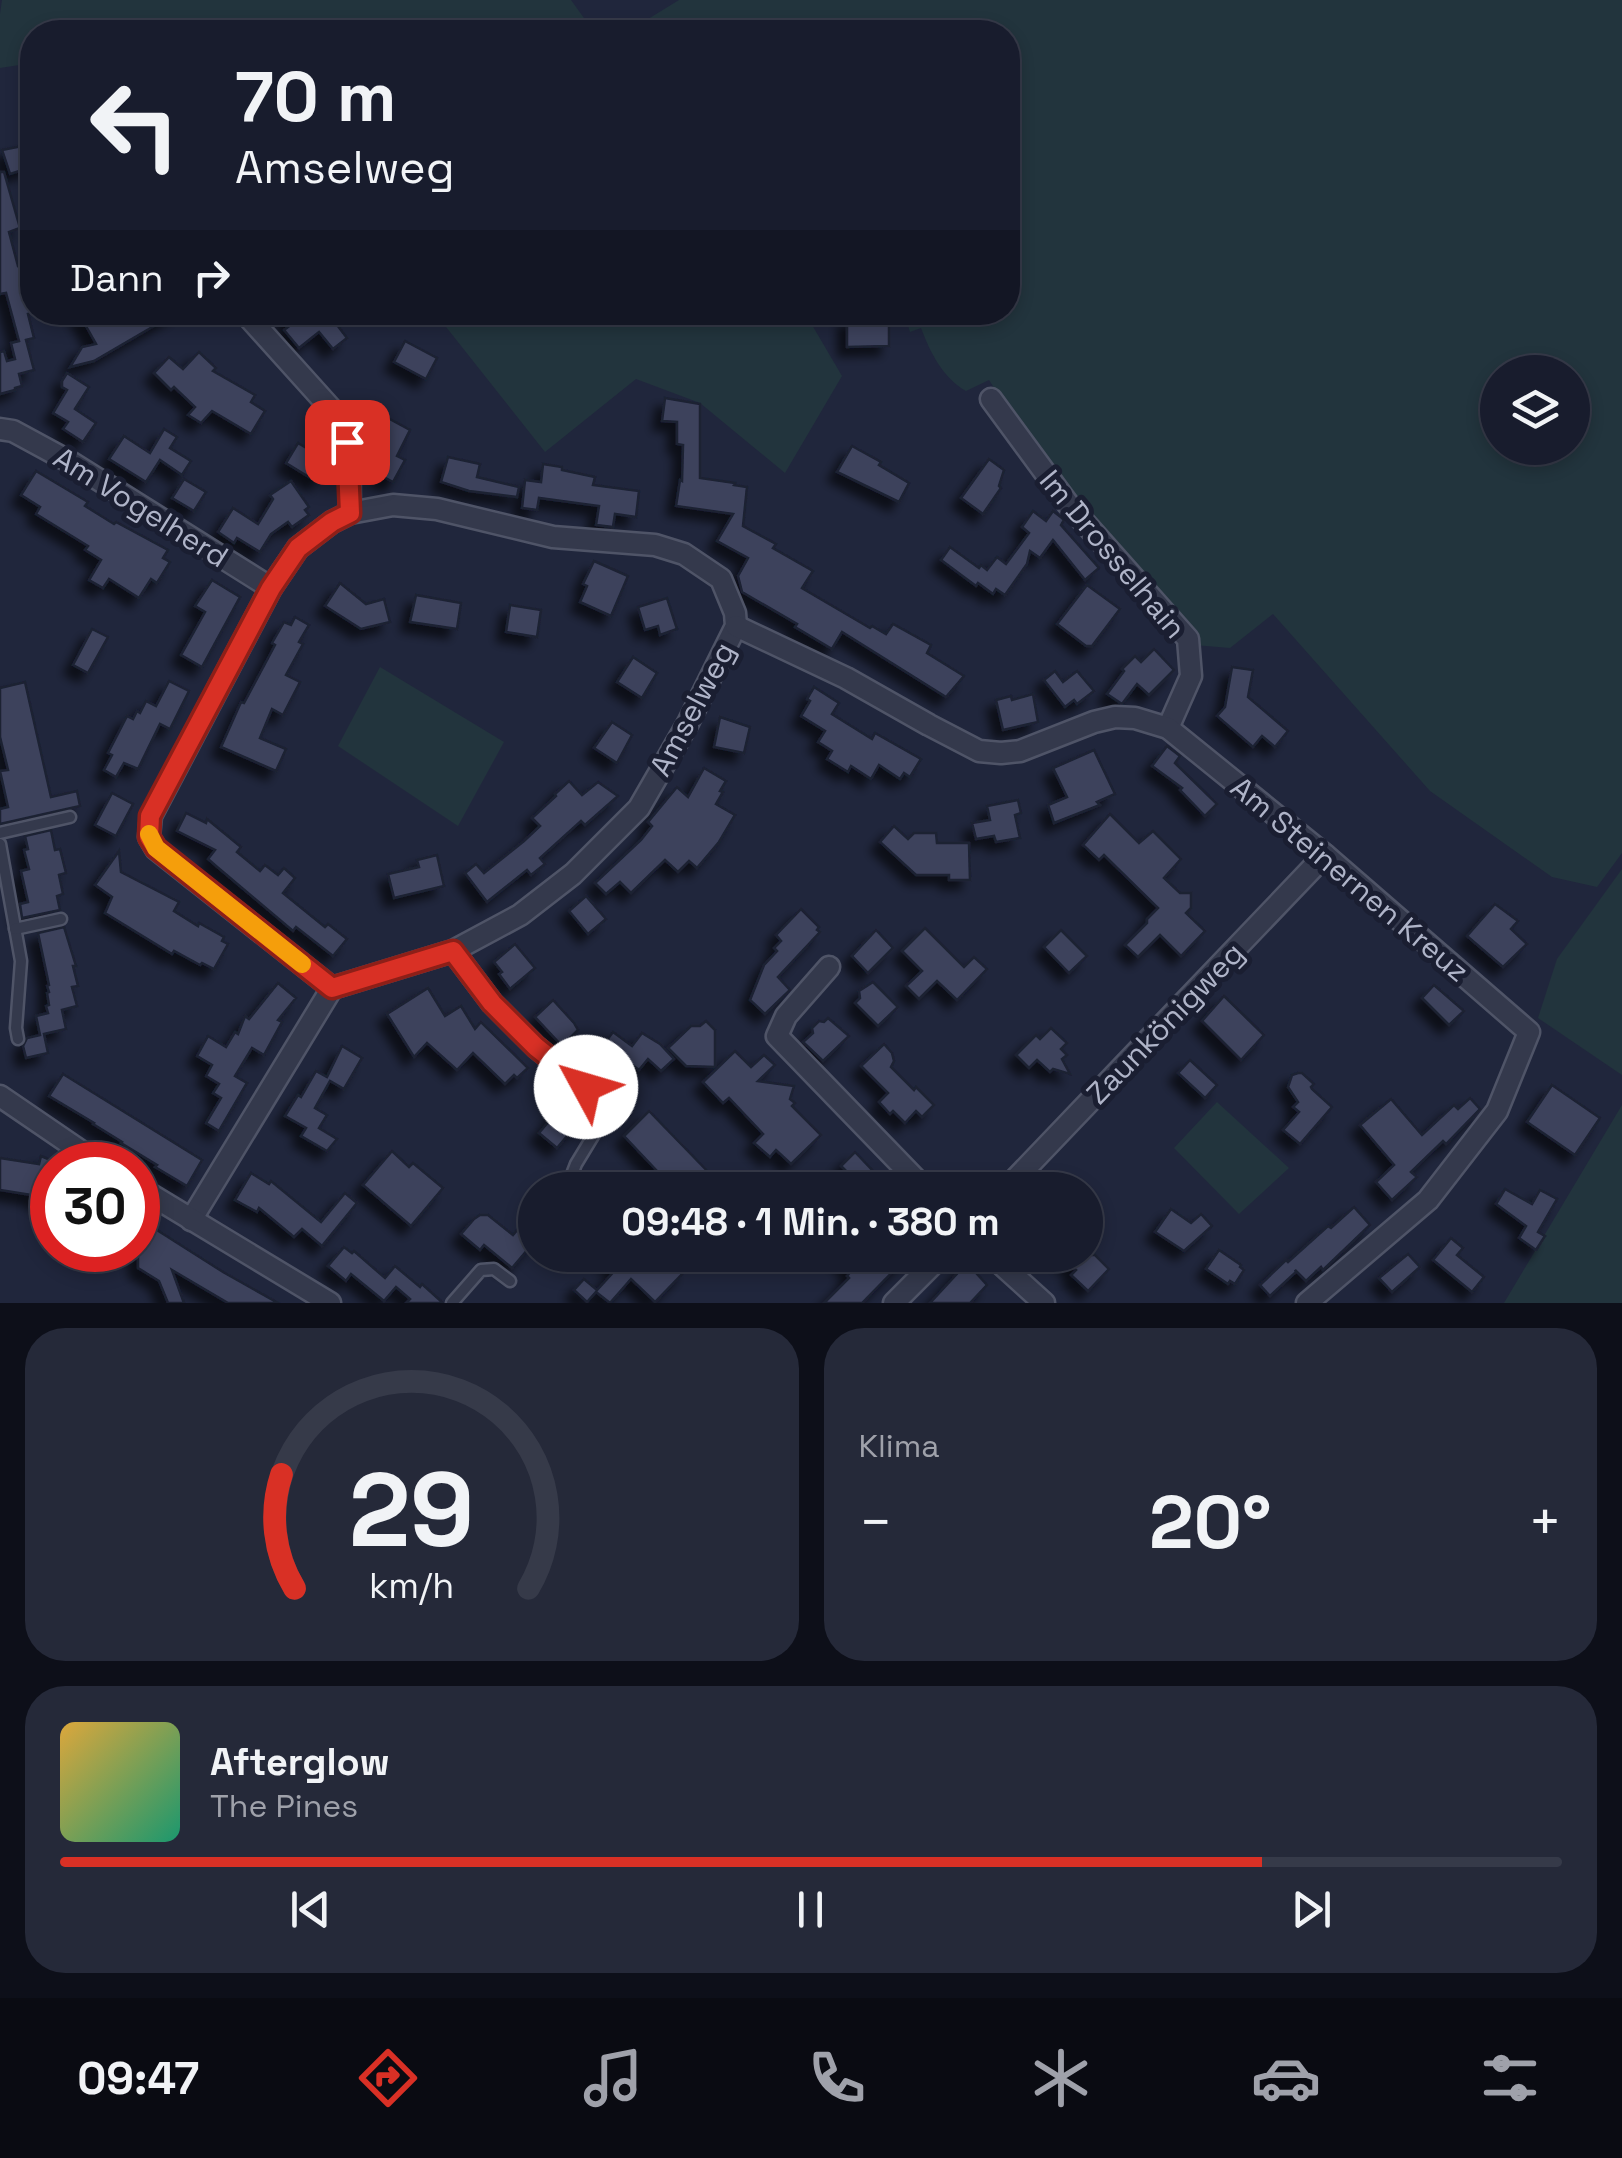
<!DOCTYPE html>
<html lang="de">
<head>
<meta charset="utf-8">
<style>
	body { margin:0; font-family:"Space Grotesk",sans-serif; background:#252939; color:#f1f3f6; height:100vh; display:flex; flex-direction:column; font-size:38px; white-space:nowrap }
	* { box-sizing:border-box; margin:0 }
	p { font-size:32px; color:#9fa1aa }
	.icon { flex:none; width:55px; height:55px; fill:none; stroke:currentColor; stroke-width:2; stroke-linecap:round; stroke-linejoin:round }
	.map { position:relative; height:1303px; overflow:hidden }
	.sheet { display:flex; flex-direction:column; gap:25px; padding:25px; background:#0d0f19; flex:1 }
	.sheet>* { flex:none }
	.top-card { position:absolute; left:20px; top:20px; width:1000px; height:305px; border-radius:40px; box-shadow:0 5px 15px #0003,0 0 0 2px #363a49; background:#181c2d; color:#f1f3f6; overflow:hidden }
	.controls { position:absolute; left:1480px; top:355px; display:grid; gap:20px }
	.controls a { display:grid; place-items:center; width:110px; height:110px; border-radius:50%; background:#181c2d; box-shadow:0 5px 15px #0003,0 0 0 2px #363a49; font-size:50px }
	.speed { position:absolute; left:30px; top:1142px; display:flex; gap:20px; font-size:50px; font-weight:700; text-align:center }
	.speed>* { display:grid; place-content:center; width:130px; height:130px; border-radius:50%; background:#181c2d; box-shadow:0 5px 15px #0003,0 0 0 2px #363a49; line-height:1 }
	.speed .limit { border:15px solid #d22; background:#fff; color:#111 }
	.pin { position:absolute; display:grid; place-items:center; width:85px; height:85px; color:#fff; margin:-42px; border-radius:20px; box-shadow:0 5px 15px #0006 }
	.me { position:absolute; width:110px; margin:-55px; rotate:309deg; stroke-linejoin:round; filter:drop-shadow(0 0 8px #0008) }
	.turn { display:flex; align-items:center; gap:35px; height:210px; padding:0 50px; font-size:45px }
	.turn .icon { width:130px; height:130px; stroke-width:2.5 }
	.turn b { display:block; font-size:70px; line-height:85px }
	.then { display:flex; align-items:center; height:95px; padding:0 50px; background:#0003; gap:20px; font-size:38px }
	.big { font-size:75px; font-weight:800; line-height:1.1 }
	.sheet .card { flex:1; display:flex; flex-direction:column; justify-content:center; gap:15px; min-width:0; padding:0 35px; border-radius:40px; background:#252939 }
	.sheet .dial { align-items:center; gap:0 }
	.dial svg { height:260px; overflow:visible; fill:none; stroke:#363a49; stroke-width:7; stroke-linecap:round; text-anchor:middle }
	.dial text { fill:#f1f3f6; stroke:none }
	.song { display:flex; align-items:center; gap:30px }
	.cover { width:120px; height:120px; border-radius:15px; background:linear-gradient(135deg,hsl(40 70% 55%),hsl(160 70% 35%)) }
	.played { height:10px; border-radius:5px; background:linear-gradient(90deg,#d93025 80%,#363a49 80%) }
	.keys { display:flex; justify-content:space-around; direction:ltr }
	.heat { display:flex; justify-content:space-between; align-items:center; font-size:55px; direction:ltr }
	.sheet .tiles { flex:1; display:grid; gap:25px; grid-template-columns:1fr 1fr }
	.card:last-child { grid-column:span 2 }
	.trip { position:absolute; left:518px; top:1172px; width:585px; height:100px; border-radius:50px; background:#181c2d; box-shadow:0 5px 15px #0003,0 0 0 2px #363a49; font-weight:800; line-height:100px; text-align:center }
	.tab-bar { display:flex; height:160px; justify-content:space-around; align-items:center; background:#0a0b12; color:#9fa1aa }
	.tab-bar .icon { width:70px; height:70px }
	.tab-bar .selected { color:#d93025 }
	.tab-bar b { font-size:45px; color:#f1f3f6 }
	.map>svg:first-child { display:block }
</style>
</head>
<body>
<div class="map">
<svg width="1622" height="1303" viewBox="0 0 1622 1303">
	<defs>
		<filter id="shadow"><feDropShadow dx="-9" dy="9" stdDeviation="5" flood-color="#0009"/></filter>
	</defs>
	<rect width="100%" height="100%" fill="#20263c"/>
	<g fill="#22343d" fill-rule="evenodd">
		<polygon points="2,0 571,0 594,32 32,32 32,63 0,68 0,14"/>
		<path d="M679,0H1622V853L1597,887L1552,877L1430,791L1273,614L1230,648L1194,645L1035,450L989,380L966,391C943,378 930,352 921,328L910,332L904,313L1008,312V32H627ZM1498,372H1572V448H1498Z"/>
		<polygon points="435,313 805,313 842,376 785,473 700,403 636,379 545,452"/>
		<polygon points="380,667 504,742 458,826 338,746"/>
		<polygon points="1622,869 1622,1075 1538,1018 1557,959"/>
		<polygon points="1217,1102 1289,1168 1239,1214 1174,1148"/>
		<polygon points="1622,1105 1622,1303 1504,1303"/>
	</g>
	<g fill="#3c425c" stroke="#1c2033" stroke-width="2.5" filter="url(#shadow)">
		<polygon points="32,144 32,167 10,174 2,150"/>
		<polygon points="0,172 4,172 20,228 9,232 18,266 27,264 32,283 32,313 28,314 34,338 26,340 34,370 19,374 22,386 15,388 15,390 0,394 0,352 4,351 7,361 15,359 11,343 19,341 6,293 0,294"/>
		<polygon points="78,312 113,312 120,325 143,312 178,312 94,361 70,367 82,347 96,344"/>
		<polygon points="283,312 344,312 334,321 347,338 333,349 319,332 299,348 284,330 292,324"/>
		<polygon points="847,318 889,318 889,346 847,347"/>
		<polygon points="405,341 437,358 426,379 394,362"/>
		<polygon points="199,352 216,368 213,371 255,395 251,402 265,411 251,434 212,411 201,423 188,415 195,407 174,387 171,390 154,373 169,357 183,369"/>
		<polygon points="67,373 89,387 75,409 96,423 83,442 63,429 68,422 53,413 67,390 62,387 62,381"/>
		<polygon points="665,398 700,404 700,478 735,483 734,485 747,487 743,526 776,544 773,548 813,571 802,588 870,628 872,626 886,634 893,624 931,645 927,653 964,676 946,697 842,632 832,649 795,627 797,624 742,592 738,576 748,558 717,541 733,514 676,506 680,480 682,481 683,445 677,444 677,422 662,421"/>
		<polygon points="386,417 410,430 397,456 405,460 393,482 380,475 388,461 373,453 378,444 373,441"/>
		<polygon points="164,429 177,437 170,448 191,461 182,475 160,460 146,482 109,459 124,436 150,453"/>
		<polygon points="298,443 310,450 314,444 327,452 324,459 329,462 317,482 286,463"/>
		<polygon points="852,446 881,462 879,465 909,483 899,502 837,472"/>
		<polygon points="448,457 480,464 477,477 519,487 517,497 469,491 441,482"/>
		<polygon points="989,459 1004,470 999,486 1001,488 983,514 961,498"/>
		<polygon points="543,464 562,467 562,470 595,477 593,485 639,491 636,517 615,514 613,527 596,525 599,506 539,498 537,510 522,508 525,480 541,482"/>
		<polygon points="36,471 88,502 85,506 114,524 116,522 168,550 163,558 170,562 157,583 151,579 139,598 109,579 103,588 89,580 101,560 85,550 88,546 36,514 40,507 21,495"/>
		<polygon points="184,479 206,492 194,511 172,498"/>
		<polygon points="291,481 309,507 305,510 309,515 292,527 288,522 271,534 260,552 237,538 234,543 218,532 233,508 258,524 273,499 270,495"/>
		<polygon points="1033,511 1046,521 1053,511 1062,518 1064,520 1061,525 1099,568 1085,580 1053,540 1040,558 1030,551 1027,564 1005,595 996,589 993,594 978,583 976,586 941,560 950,547 979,568 981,565 987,570 997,557 1006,564 1029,533 1022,527"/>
		<polygon points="594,561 628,576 611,616 580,602 587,586 583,584"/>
		<polygon points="212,580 240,597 202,667 181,655 205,612 195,606"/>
		<polygon points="340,583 366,604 384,599 390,622 361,629 325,606"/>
		<polygon points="1087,585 1120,609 1092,646 1086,646 1057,624"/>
		<polygon points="416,595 461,603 457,629 410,622"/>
		<polygon points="667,598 677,629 660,635 658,626 645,630 638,607"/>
		<polygon points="510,605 541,610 537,637 506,632"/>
		<polygon points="295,617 309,625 299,642 303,644 286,675 300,682 283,715 272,709 260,738 286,749 276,771 221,747 241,702 244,703 275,645 272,643 284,622 291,625"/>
		<polygon points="92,629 108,637 88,673 73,665"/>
		<polygon points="1154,649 1174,670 1149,695 1137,684 1122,704 1107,694 1124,671 1122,669 1135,656 1141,662"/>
		<polygon points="633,657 657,673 642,698 617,682"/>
		<polygon points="1232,667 1253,670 1248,697 1288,731 1275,747 1262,736 1253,747 1217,716 1225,707"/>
		<polygon points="1055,671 1063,682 1077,671 1094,691 1077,704 1074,700 1065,707 1044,680"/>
		<polygon points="169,681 189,691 170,729 160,724 138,769 124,763 116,777 104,770 112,755 108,753 127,716 133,719 137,711 140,713 146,701 156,706"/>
		<polygon points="25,682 51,797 77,791 80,806 0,824 0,809 8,807 0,771 8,770 0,737 0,688"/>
		<polygon points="814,687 839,703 832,714 872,739 875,733 921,759 910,777 904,773 900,779 879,765 871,779 851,766 848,772 827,759 832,751 818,742 825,731 801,716 810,701 807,699"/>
		<polygon points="1033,694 1038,722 1003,730 996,700 1011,696 1012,700"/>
		<polygon points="720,717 750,727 744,753 714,747"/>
		<polygon points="612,722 632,735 617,763 594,748"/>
		<polygon points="1167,746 1180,756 1175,763 1217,804 1205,816 1180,790 1182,788 1152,766"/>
		<polygon points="1094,750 1115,794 1097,802 1100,805 1054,823 1048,805 1067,797 1053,768"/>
		<polygon points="704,768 726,781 720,791 723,792 716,804 735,815 719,842 697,868 689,861 678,872 665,860 631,893 620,882 606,894 595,883 641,840 652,826 648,822 677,787 688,797"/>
		<polygon points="569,781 582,795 598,782 618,796 585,825 581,821 540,858 545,864 531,875 527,870 487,902 465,873 476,864 484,873 524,841 540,826 532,818 556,796 555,794"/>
		<polygon points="112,793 133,804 116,836 95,825"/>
		<polygon points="1018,800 1021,813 1015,815 1020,838 996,842 994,836 976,839 972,823 990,820 987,806"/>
		<polygon points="186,813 206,823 207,819 241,847 237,852 260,871 265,865 278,875 284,868 295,878 283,893 325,927 328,924 347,939 333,956 296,927 293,931 216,866 208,859 215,850 177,831"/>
		<polygon points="1110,814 1139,843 1153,831 1181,859 1164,878 1180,893 1191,893 1191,908 1186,913 1205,931 1181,956 1160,935 1138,957 1125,945 1147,923 1147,919 1158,908 1104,855 1099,860 1083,845"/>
		<polygon points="894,826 908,839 914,833 936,833 937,843 969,843 970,880 949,880 949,875 916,875 880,842"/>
		<polygon points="51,830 55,850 60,849 66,873 59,875 63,894 57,896 60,910 22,918 20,904 28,902 21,871 29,869 24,850 28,849 25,836"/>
		<polygon points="119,851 121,872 179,902 174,911 198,926 199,923 224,937 222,941 228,944 214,969 202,963 200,965 174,951 172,954 105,913 112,897 95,885"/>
		<polygon points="437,855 444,886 394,898 388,874 419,867 417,860"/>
		<polygon points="586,896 606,919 588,934 569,911"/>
		<polygon points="1495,904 1518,921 1511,929 1527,944 1503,967 1467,936"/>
		<polygon points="801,909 819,927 817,930 820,932 778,977 790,990 765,1014 750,1000 764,965 777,951 774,948 781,941 776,935"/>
		<polygon points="64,927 76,966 73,966 78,986 72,987 77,1006 62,1010 66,1029 44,1034 48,1053 26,1058 23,1046 27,1038 40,1035 36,1016 48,1013 46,1006 49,1005 47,993 49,992 47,986 49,985 38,933"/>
		<polygon points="925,928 964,967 974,957 987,969 957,1000 937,981 919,999 906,986 922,971 902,951"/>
		<polygon points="876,930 893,948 868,973 852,956"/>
		<polygon points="1061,930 1087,956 1069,973 1044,947"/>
		<polygon points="515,944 535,968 510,989 499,974 502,972 494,962"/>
		<polygon points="873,982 898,1007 878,1026 855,1003 860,998 859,991"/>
		<polygon points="278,983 296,998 278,1020 282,1022 264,1055 252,1048 235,1076 247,1083 219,1131 206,1123 221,1098 213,1093 219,1084 206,1076 212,1065 197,1056 208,1036 226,1047 235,1032 238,1034 245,1016 249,1019"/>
		<polygon points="1434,985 1464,1011 1449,1025 1422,998"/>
		<polygon points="428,988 445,1016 461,1006 475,1029 481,1022 528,1068 517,1078 514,1075 505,1084 473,1053 457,1070 427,1043 414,1057 387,1014"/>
		<polygon points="1224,996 1264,1035 1241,1060 1202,1021"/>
		<polygon points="553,1000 574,1023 578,1030 562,1046 535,1017"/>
		<polygon points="828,1018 849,1036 823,1061 803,1042 813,1033 812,1028 819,1021 824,1022"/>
		<polygon points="706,1021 715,1030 715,1067 686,1066 668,1048 691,1026 700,1026"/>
		<polygon points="1051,1028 1067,1043 1061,1049 1067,1055 1062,1059 1070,1074 1053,1069 1050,1072 1037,1060 1029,1068 1016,1055 1036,1035 1040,1039"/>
		<polygon points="613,1032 632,1046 642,1033 660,1044 674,1059 661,1071 648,1059 639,1070 631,1064 618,1080 591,1061"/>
		<polygon points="884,1044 892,1053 894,1061 891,1067 914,1090 916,1087 934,1105 922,1117 916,1111 905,1123 893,1111 890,1114 879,1102 888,1093 861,1066"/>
		<polygon points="342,1046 362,1058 344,1089 330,1081 315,1108 327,1115 319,1128 337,1139 327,1151 301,1136 306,1128 285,1116 298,1095 301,1097 316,1071 327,1077"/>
		<polygon points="735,1051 751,1067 764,1055 775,1065 758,1081 794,1086 790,1099 795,1103 792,1106 821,1135 791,1164 776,1150 770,1157 754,1143 763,1134 729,1098 723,1103 703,1082"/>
		<polygon points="1190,1060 1217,1085 1205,1098 1178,1073"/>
		<polygon points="1298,1073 1302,1073 1314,1084 1311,1087 1312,1089 1332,1107 1300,1144 1283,1130 1299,1112 1293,1107 1298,1102 1288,1087 1292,1075"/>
		<polygon points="63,1074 202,1160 187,1186 155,1167 157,1165 121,1143 122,1142 93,1124 94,1123 49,1096"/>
		<polygon points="1552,1085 1600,1118 1575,1155 1527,1122"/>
		<polygon points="1470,1098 1480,1109 1446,1144 1443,1141 1411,1172 1417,1177 1392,1200 1376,1182 1394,1165 1360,1125 1391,1099 1422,1135 1454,1105 1458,1109"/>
		<polygon points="560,1108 578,1123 557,1148 539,1133"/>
		<polygon points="649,1111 715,1179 705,1190 675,1190 624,1136"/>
		<polygon points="392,1151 409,1167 413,1163 443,1188 411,1226 363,1185"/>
		<polygon points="855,1152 874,1172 860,1185 841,1166"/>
		<polygon points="41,1156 60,1164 52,1165 52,1208 31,1195 0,1190 0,1158 39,1164"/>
		<polygon points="251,1173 269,1184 271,1181 321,1222 345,1193 357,1203 322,1246 302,1229 294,1237 259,1208 257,1212 235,1200"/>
		<polygon points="1505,1189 1532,1204 1540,1190 1557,1199 1538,1232 1545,1236 1536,1250 1519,1238 1526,1226 1496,1204"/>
		<polygon points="1354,1207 1370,1225 1323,1270 1321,1267 1306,1281 1295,1270 1296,1272 1270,1296 1260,1285 1286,1260 1288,1262 1328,1226 1331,1228"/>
		<polygon points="1171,1209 1191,1223 1201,1214 1212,1226 1184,1251 1155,1232"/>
		<polygon points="480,1215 488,1215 513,1235 518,1229 534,1242 512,1268 484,1245 480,1250 461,1234 474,1219"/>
		<polygon points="138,1218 223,1272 278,1303 228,1303 172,1270 184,1303 168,1303 159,1281 138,1268"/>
		<polygon points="1451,1238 1463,1248 1457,1255 1484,1277 1472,1292 1433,1260"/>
		<polygon points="344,1247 352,1253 354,1251 385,1278 395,1266 420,1287 422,1284 443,1303 406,1303 410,1299 396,1287 384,1301 351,1274 346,1281 328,1266"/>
		<polygon points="1219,1250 1241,1265 1240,1267 1244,1270 1235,1284 1230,1281 1228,1284 1206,1269"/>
		<polygon points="1408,1254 1420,1267 1392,1292 1379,1278"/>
		<polygon points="602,1255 669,1255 685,1271 655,1302 631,1279 610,1303 596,1292 587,1302 574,1290 584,1279 597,1290 617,1268"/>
		<polygon points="838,1255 909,1255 862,1303 824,1303 849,1278 847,1276 852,1270"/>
		<polygon points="1061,1255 1095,1255 1109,1269 1088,1291 1071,1275 1076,1270"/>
		<polygon points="967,1263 987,1285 970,1303 930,1303"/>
	</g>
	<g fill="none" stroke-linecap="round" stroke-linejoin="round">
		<g stroke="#4f5467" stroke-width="15">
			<g id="service">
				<polyline points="0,833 70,817"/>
				<polyline points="0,844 21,961 16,1028 18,1039"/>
				<polyline points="15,929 61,919"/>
				<polyline points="566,1190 576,1164 610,1108"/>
				<polyline points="452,1303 481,1270 494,1269 510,1281"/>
			</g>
		</g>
		<g stroke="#4f5467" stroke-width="25">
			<g id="minor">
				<path d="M244,312L334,412C353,442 349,479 350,513"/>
				<polyline points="991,399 1068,504 1188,639 1191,676 1168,728"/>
				<polyline points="0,429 13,431 72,463 271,588 151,816 149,837 156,849 332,988 191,1220"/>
				<polyline points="271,588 298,548 332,522 350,513 393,505 437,509 553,537 655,545 684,554 721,579 735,613 736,626 688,723 639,808 573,874 520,915 453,951 332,988"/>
				<polyline points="736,626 846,678 929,725 979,751 1001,753 1020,751 1094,722 1115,717 1135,718 1168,728 1325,855 1529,1032 1497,1111 1428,1200 1307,1303"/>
				<polyline points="453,951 492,1003 536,1047 611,1108"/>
				<polyline points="829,967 786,1016 777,1036 926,1190"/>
				<polyline points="0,1096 101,1165"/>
				<polyline points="138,1187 330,1303"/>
				<polyline points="1005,1190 1325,855"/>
				<polyline points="991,1255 1044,1303"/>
				<polyline points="894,1303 942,1255"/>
			</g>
		</g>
		<use href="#service" stroke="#34394c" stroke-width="10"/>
		<use href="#minor" stroke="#34394c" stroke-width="20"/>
	</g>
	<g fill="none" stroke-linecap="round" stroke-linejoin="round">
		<g stroke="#8d1f18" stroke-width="25">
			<polyline id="route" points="347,442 350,513 332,522 298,548 271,588 150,816 149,837 156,848 332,988 453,951 492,1003 536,1047 586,1087"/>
		</g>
		<use href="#route" stroke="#d93025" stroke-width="18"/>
		<polyline stroke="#f59e0b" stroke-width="18" points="149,834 156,848 302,964"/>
	</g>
	<g text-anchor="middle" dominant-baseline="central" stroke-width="10" stroke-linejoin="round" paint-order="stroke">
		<g font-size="30" fill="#afb4c8" stroke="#1a1e31">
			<text transform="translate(141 507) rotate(32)">Am Vogelherd</text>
			<text transform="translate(1113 554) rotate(50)">Im Drosselhain</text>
			<text transform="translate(692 709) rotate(-62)">Amselweg</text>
			<text transform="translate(1350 879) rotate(40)">Am Steinernen Kreuz</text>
			<text transform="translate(1165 1023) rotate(-46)">Zaunkönigweg</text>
		</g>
	</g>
</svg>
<div class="controls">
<a><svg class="icon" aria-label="layers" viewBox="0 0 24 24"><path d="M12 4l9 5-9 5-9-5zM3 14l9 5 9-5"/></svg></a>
</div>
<div class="speed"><div class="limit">30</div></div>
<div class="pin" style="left:347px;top:442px;background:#d93025"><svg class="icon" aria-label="arrive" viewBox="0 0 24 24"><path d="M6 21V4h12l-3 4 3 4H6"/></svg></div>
<svg class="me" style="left:586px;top:1087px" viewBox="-20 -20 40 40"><circle r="19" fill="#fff"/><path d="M0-13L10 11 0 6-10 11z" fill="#d93025"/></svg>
<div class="trip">09:48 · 1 Min. · 380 m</div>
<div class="top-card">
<div class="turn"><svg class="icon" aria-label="left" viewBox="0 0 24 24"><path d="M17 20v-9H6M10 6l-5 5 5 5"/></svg><div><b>70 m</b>Amselweg</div></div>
<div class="then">Dann<svg class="icon" aria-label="right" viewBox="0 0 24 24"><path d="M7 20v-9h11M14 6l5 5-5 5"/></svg></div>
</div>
</div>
<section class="sheet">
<div class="tiles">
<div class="card dial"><svg viewBox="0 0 100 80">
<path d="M14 69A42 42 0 1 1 86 69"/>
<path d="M14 69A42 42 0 0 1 10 34" stroke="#d93025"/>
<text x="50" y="56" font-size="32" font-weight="700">29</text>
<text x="50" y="72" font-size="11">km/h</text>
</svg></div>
<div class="card"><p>Klima</p>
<div class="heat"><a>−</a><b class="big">20°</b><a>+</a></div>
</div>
<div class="card">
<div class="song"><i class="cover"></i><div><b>Afterglow</b><p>The Pines</p></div></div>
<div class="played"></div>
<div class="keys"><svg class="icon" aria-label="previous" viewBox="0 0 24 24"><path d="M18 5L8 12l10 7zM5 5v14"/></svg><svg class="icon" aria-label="pause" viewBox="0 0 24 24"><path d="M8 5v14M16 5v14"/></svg><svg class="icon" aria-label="next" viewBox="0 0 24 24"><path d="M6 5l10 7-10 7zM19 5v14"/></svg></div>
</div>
</div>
</section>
<nav class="tab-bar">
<b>09:47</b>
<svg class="icon selected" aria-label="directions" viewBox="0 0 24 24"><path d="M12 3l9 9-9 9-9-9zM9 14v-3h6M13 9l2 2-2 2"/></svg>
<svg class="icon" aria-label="music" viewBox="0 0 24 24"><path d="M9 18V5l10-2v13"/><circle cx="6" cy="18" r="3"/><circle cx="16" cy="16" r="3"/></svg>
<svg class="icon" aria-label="phone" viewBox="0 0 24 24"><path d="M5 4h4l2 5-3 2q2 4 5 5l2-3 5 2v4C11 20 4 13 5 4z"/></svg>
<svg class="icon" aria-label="climate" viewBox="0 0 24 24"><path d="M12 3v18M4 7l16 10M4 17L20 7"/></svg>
<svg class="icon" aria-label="car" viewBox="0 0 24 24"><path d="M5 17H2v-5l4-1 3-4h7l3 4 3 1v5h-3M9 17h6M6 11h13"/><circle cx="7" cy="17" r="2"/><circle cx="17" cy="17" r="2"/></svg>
<svg class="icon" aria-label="filters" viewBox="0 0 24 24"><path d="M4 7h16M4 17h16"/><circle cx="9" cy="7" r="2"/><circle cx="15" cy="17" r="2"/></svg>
</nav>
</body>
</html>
